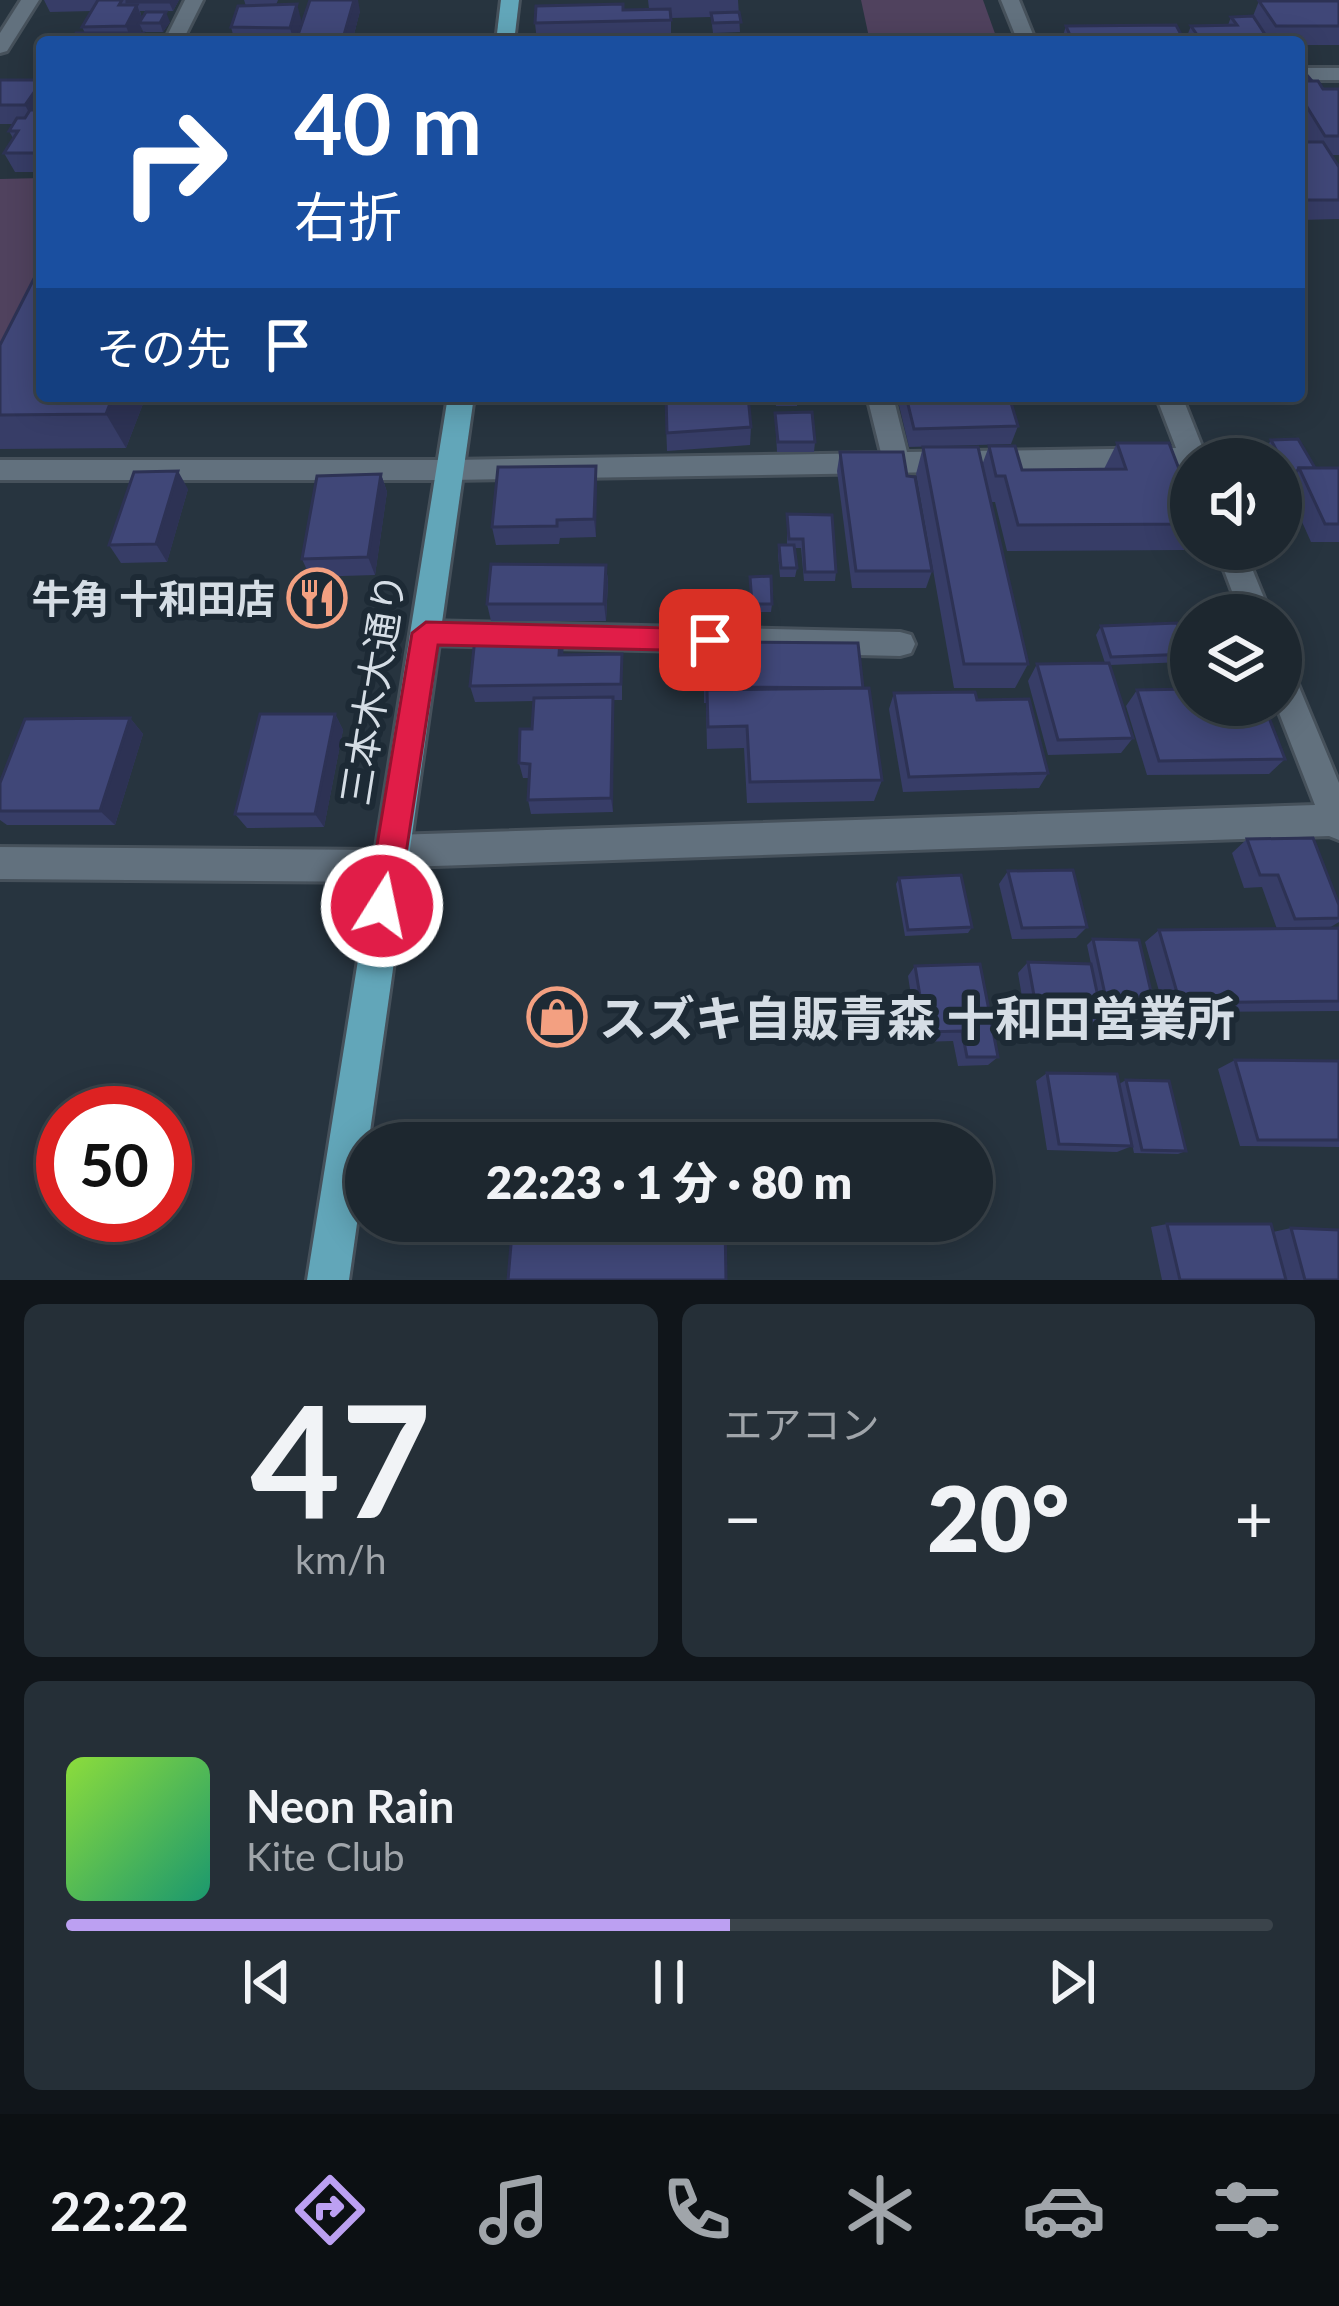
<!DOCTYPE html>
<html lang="ja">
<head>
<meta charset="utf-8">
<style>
	body { margin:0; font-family:Lato,"Noto Sans JP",sans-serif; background:#252f37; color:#f1f3f6; height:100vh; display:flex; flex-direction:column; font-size:45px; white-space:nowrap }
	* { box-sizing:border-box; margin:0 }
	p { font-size:39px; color:#a0a5aa }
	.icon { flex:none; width:66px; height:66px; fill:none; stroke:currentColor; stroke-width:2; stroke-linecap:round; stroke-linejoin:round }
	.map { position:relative; height:1280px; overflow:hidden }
	.sheet { display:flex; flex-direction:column; gap:24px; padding:24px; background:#10151a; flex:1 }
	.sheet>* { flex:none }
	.top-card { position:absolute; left:36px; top:36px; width:1269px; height:366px; border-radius:12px; box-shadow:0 6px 30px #0003,0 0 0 3px #3b444b; background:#1a4fa0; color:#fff; overflow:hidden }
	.fabs { position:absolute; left:1170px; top:438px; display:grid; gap:24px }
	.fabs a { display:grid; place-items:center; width:132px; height:132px; border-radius:50%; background:#1d272f; box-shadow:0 6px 30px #0003,0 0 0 3px #3b444b; font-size:60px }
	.speed { position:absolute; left:36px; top:1086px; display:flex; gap:24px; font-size:60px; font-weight:700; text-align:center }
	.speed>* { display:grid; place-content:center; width:156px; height:156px; border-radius:50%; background:#1d272f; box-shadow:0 6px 30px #0003,0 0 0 3px #3b444b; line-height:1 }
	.speed .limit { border:18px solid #d22; background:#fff; color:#111 }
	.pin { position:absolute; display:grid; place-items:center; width:102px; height:102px; color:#fff; margin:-51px; border-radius:24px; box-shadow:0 6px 18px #0006 }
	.me { position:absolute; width:132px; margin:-66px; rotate:10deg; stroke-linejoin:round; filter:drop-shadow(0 0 9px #0008) }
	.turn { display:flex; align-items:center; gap:42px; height:252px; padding:0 60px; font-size:54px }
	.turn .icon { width:156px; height:156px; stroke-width:2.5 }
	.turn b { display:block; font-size:84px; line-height:102px }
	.then { display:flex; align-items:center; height:114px; padding:0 60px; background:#0003; gap:24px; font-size:45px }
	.big { font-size:90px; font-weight:800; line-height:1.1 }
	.sheet .card { flex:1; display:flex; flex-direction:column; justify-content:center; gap:18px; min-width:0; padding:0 42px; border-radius:18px; background:#252f37 }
	.sheet .dial { align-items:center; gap:0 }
	.dial b { font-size:156px; line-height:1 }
	.song { display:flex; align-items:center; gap:36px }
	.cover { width:144px; height:144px; border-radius:18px; background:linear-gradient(135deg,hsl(90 70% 55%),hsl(160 70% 35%)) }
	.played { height:12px; border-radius:6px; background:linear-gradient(90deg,#bca0f2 55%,#3b444b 55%) }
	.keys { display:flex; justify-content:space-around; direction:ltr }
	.heat { display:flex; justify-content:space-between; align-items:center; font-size:66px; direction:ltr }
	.sheet .tiles { flex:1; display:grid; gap:24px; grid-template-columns:1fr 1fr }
	.card:last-child { grid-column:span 2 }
	.trip { position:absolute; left:345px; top:1122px; width:648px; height:120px; border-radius:60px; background:#1d272f; box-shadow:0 6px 30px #0003,0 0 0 3px #3b444b; font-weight:800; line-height:120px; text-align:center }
	.tab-bar { display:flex; height:192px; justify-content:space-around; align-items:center; background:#0c1013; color:#a0a5aa }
	.tab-bar .icon { width:84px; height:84px }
	.tab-bar .selected { color:#bca0f2 }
	.tab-bar b { font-size:54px; color:#f1f3f6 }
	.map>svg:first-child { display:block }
</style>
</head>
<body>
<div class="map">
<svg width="1339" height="1280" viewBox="0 0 1339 1280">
	<rect width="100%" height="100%" fill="#27343f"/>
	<g fill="#50425e">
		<polygon points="861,0 983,0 998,42 870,42"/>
		<polygon points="42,178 42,273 0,351 0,179"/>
	</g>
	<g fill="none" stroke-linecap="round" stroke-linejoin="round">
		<g stroke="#46515b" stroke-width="6">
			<g id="minor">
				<polygon points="21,0 39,0 7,51 0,53 0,33"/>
				<polygon points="185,0 203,0 182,42 164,42"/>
				<polygon points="1001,0 1019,0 1036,42 1018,42"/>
				<rect x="1299" y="68" width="40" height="12"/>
				<polygon points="867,396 893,396 907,452 1176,448 1156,396 1182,396 1207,459 1191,459 1191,468 451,480 0,480 0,460 451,460 881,453"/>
				<polygon points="1216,549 1244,549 1271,615 1241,615"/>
				<polygon points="426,621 900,632 911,635 915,644 911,653 900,656 426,645 415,642 411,633 415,624"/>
				<polygon points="1281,666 1292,670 1339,783 1339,840 1329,836 405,867 400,878 388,882 0,879 0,847 377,850 381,840 393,835 1315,805 1276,705 1281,705"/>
			</g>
		</g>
		<g stroke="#46515b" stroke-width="6">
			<g id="major">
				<polygon points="501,0 519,0 514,42 496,42"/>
				<polygon points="448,396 474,396 349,1280 307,1280"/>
			</g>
		</g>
		<use href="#minor" fill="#62717e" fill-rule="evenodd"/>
		<use href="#major" fill="#62a6b9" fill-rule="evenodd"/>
	</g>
	<g fill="#373d67">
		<polygon points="44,0 179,0 173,11 140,11 142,18 170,22 163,32 143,32 142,29 140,33 143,33 146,42 71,42 85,33 82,27 92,11 50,12"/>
		<polygon points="244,0 278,0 276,5 302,23 360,11 352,42 300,42 298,37 297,42 235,42 231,27 246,6"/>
		<polygon points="648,0 738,0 740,32 713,33 711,17 671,18 671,39 537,42 535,23 623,10 649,9"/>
		<polygon points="1270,0 1339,1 1339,45 1299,45 1299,42 1061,42 1066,26 1185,41 1191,26 1228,25 1231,17 1253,16 1259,1 1271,1"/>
		<polygon points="1299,74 1323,89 1339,89 1339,155 1332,155 1339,167 1339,219 1299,220 1299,142 1307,142 1299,129"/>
		<polygon points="0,80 42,80 42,172 15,172 4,153 13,138 9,131 13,124 0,124"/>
		<polygon points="0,345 42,396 146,396 126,448 0,449"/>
		<polygon points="665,396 751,427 750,445 667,451"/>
		<polygon points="775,396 798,396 797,406 776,406"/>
		<polygon points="1009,396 1018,426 1011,444 909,447 897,397"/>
		<polygon points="775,413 815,442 814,452 777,452"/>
		<polygon points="1271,440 1315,468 1339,468 1339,542 1311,542 1286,486 1290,481 1281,480 1281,459 1270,459 1265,450"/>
		<polygon points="1117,443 1191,500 1191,538 1184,550 1007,551 995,502 990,502 1028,664 1015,688 954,688 916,474 923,447 982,465 989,446 1022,470 1104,469"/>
		<polygon points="840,452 932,571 926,588 852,588 837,471"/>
		<polygon points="596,466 596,537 560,538 559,544 496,545 492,527"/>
		<polygon points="381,474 387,492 375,575 310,577 302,559"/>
		<polygon points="188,489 167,562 121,563 109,545"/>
		<polygon points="787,514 836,572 835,581 804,581 801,548 794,548 797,568 795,577 780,577 778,554 779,545 787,545"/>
		<polygon points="606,565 608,582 606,621 491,621 487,604"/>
		<polygon points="750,577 772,604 771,612 751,612"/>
		<polygon points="1101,626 1189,654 1183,662 1110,665 1133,738 1121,753 1048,755 1028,681 1037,664 1105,663 1096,635"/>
		<polygon points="561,627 563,655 622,654 622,700 613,700 613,812 531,814 528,800 529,778 523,778 519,763 532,729 534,701 475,702 470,686"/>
		<polygon points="710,642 863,688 882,780 874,801 747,803 744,748 707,749 706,703 704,703 704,682 710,666"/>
		<polygon points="1137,690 1285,759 1269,774 1147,775 1126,706"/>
		<polygon points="894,693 977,700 1048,773 1039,788 903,792 889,709"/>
		<polygon points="335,714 343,730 324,827 247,828 235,814"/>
		<polygon points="130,718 143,734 115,825 7,825 0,820 0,783"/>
		<polygon points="1247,839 1339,905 1339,922 1329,928 1339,928 1339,1011 1165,1012 1145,942 1159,930 1277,929 1262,887 1244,888 1232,853"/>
		<polygon points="1008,871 1087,927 1076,938 1012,939 999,884"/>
		<polygon points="899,878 972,927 968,933 905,936 896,884"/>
		<polygon points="1093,939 1155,1009 1148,1014 1101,1013 1105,1030 1092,1040 1029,1039 1018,973 1028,962 1091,964 1087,945"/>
		<polygon points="915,966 998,1057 988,1065 958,1066 953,1041 918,1042 908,976"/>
		<polygon points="1235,1060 1339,1061 1339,1147 1240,1146 1218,1069"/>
		<polygon points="1047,1073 1119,1084 1126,1080 1186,1151 1178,1154 1134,1153 1122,1099 1132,1146 1117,1152 1047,1150 1036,1081"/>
		<polygon points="1167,1224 1273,1232 1291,1228 1339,1280 1162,1280 1151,1227"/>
	</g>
	<g fill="#2d3254">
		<polygon points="170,0 179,0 173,11 169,2"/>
		<polygon points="354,0 358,0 360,11 352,42 346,42 344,35"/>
		<polygon points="297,4 302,23 297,42 294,42 290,28"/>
		<polygon points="137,5 144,23 139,23 142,29 135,42 132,42 126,26"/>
		<polygon points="166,12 170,22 163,32 160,23"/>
		<polygon points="42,81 42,104 36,104 41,115 35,124 25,105"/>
		<polygon points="113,396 146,396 126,448 106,414"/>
		<polygon points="596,466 597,485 596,537 594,519"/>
		<polygon points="178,471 188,489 167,562 156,544"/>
		<polygon points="381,474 387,492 375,575 368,557"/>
		<polygon points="606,565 608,582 606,621 604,604"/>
		<polygon points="561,627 564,643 562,671 559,655"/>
		<polygon points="613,697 614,712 613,812 611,798"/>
		<polygon points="335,714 343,730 324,827 315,814"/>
		<polygon points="130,718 143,734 115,825 100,811"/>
	</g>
	<g fill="#404778" stroke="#2d3254" stroke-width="3">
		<polygon points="98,0 122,0 119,5 137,5 126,26 82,27"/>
		<polygon points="127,0 170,0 169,2 127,2"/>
		<polygon points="310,0 354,0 344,35 298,35"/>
		<polygon points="1259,1 1339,1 1339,26 1276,26"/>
		<polygon points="297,4 290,28 231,27 238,6"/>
		<polygon points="623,4 623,10 670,9 671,20 535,23 536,6"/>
		<polygon points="146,12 166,12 160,23 139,23"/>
		<polygon points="739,12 741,22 713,23 711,13"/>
		<polygon points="1253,16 1270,42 1202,42 1191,26 1237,25 1231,17"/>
		<polygon points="1176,25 1185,42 1073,42 1066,26"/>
		<polygon points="76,33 143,33 138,42 71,42"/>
		<polygon points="1299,74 1306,74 1312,81 1299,81"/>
		<polygon points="0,80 42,80 42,81 25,105 0,105"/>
		<polygon points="1299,81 1318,81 1323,89 1339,89 1339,136 1325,136 1299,94"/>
		<polygon points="30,110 42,110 42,153 4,153 18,131 9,131 17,118 25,118"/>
		<polygon points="1299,142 1323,142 1339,167 1339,200 1299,200 1299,181 1304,181 1299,173 1299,168 1302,168 1299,162"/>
		<polygon points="42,263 42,396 113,396 106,414 0,415 0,345"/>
		<polygon points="666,396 748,396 751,427 667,433"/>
		<polygon points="906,396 1009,396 1018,426 914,429"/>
		<polygon points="812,412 815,442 778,442 775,413"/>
		<polygon points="1298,439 1315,468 1299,468 1297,471 1288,472 1271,440"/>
		<polygon points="1117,443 1169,443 1191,500 1191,524 1018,525 1005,476 996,476 989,446 1015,446 1022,470 1126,469"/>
		<polygon points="923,447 978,447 1028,664 964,664"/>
		<polygon points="840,452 903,452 907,476 915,477 932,571 856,571"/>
		<polygon points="596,466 594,519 557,520 557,526 492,527 498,467"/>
		<polygon points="1299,468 1339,468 1339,524 1325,524"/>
		<polygon points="178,471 156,544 109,545 134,472"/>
		<polygon points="381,474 368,557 302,559 317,476"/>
		<polygon points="787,514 832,515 836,572 805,572 803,539 789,539"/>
		<polygon points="779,545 794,545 797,568 781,568"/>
		<polygon points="491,564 606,565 604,604 487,604"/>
		<polygon points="771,576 772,604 752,604 750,577"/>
		<polygon points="1177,623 1189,654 1111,657 1101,626"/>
		<polygon points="561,627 559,655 622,654 621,684 470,686 476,628"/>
		<polygon points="710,642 858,643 863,688 705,687 705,666 711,666"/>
		<polygon points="1109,663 1133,738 1058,740 1037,664"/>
		<polygon points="869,688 882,780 750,782 747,726 708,727 707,690"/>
		<polygon points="1191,689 1191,705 1264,705 1285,759 1159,761 1137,690"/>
		<polygon points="975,692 977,700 1029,699 1048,773 909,777 894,693"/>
		<polygon points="613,697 611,798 528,800 530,764 519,763 520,729 532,729 534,698"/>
		<polygon points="260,714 335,714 315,814 235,814"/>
		<polygon points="130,718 100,811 0,811 0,783 25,719"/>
		<polygon points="1313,838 1339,905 1339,918 1295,919 1278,875 1260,875 1247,839"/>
		<polygon points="1073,870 1087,927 1022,928 1008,871"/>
		<polygon points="961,875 972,927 908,930 899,878"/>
		<polygon points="1339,928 1339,1001 1180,1003 1159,930"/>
		<polygon points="1093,939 1139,940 1155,1009 1108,1008"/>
		<polygon points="1028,962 1091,964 1105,1030 1040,1029"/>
		<polygon points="980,964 998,1057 967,1057 962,1031 926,1032 915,966"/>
		<polygon points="1235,1060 1339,1061 1339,1140 1258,1140"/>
		<polygon points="1047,1073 1117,1074 1132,1146 1059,1144"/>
		<polygon points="1126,1080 1169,1081 1186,1151 1142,1150"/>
		<polygon points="513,1221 725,1221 726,1280 508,1280"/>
		<polygon points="1167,1224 1271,1224 1286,1280 1180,1280"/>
		<polygon points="1291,1228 1339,1230 1339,1280 1305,1280"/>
	</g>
	<polygon fill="#e11d48" stroke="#92132f" stroke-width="3" points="426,622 710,629 720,632 724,640 720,648 710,651 438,645 398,906 394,917 382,922 371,917 367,906 412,633"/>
	<defs>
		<g id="restaurant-ring" transform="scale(3)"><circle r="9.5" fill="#1d2a35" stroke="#f3a081" stroke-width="1.5"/><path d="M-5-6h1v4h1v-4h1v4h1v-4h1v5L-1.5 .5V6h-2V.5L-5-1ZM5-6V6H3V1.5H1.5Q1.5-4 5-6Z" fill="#f3a081"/></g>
		<g id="shop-ring" transform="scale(3)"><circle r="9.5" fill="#1d2a35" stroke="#f3a081" stroke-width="1.5"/><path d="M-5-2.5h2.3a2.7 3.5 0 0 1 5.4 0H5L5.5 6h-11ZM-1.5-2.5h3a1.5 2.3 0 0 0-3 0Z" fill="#f3a081"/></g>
	</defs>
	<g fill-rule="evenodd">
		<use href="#restaurant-ring" x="317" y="598"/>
		<use href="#shop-ring" x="557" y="1017"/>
	</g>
	<g text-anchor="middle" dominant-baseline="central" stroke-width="12" stroke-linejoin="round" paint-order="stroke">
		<g font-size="39" font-weight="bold" fill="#d5dde5" stroke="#1d2a35" text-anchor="end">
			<text x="275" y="598">牛角 十和田店</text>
		</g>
		<g font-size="39" fill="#d5dde5" stroke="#1d2a35">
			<text transform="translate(372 689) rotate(-81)">三本木大通り</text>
		</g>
		<g font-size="48" font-weight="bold" fill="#d5dde5" stroke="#1d2a35" text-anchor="start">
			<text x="599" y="1017">スズキ自販青森 十和田営業所</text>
		</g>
	</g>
</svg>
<div class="fabs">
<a><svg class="icon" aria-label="sound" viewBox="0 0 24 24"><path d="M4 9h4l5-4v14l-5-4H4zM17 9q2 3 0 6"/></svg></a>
<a><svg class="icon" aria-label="layers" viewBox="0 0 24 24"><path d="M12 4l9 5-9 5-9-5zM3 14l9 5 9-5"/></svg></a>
</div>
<div class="speed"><div class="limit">50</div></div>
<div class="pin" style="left:710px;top:640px;background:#d93025"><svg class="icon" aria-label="arrive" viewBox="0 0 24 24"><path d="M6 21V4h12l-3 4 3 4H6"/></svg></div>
<svg class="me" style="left:382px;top:906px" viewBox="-20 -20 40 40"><circle r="17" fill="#e11d48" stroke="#fff" stroke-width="3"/><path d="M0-11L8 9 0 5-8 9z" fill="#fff"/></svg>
<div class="trip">22:23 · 1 分 · 80 m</div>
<div class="top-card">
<div class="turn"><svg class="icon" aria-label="right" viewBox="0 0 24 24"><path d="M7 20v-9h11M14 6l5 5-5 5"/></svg><div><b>40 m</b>右折</div></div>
<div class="then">その先<svg class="icon" aria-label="arrive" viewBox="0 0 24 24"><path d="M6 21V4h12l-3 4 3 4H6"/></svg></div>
</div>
</div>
<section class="sheet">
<div class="tiles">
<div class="card dial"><b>47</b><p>km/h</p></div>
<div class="card"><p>エアコン</p>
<div class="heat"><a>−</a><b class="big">20°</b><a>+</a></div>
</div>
<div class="card">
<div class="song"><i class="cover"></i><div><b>Neon Rain</b><p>Kite Club</p></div></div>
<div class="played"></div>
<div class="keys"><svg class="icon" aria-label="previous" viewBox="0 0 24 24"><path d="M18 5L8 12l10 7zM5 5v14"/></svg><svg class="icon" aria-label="pause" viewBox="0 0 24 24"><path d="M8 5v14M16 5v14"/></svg><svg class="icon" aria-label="next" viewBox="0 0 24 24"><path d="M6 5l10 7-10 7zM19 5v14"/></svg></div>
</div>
</div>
</section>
<nav class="tab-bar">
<b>22:22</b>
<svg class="icon selected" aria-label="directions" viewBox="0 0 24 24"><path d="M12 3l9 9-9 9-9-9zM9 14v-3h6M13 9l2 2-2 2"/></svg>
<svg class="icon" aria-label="music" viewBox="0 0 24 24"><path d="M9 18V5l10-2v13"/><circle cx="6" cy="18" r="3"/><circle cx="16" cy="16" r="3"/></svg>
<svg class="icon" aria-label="phone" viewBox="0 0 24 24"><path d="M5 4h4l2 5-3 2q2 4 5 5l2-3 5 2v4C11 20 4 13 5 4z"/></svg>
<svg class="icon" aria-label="climate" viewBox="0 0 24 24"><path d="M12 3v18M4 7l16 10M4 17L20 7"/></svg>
<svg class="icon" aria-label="car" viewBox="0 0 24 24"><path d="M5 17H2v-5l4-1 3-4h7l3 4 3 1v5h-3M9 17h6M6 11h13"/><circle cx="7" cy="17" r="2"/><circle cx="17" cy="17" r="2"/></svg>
<svg class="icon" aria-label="filters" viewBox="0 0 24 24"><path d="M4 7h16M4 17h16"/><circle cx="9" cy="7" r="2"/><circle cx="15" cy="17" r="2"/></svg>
</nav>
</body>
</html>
